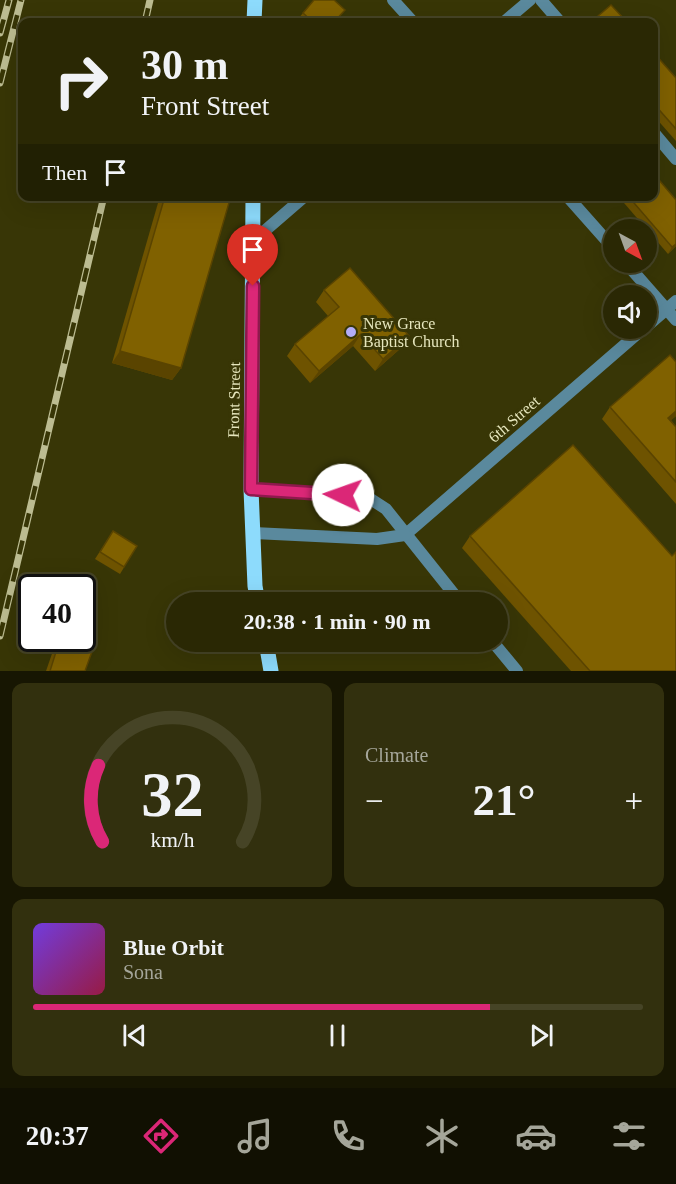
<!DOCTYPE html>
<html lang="en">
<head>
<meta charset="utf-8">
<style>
	body { margin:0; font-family:"Times New Roman",serif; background:#32300e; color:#f1f3f6; height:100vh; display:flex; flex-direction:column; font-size:22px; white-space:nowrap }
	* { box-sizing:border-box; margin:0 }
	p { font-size:20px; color:#a5a69a }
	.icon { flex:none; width:33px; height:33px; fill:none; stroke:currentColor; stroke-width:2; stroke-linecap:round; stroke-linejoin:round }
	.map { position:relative; height:671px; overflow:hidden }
	.panel { display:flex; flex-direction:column; gap:12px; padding:12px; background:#171602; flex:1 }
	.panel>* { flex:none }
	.banner { position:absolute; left:18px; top:18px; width:640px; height:183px; border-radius:12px; box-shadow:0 6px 24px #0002,0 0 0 2px #464426; background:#2a2804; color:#f1f3f6; overflow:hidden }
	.needle { width:39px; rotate:139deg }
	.buttons { position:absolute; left:603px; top:219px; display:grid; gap:12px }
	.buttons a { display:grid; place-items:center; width:54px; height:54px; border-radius:50%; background:#2a2804; box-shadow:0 6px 24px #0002,0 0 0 2px #464426; font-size:30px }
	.speed { position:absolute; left:18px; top:574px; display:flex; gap:12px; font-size:30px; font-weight:700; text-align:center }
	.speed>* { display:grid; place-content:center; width:78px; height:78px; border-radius:50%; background:#2a2804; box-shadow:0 6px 24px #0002,0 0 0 2px #464426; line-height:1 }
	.speed .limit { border:3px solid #111; border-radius:9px; background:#fff; color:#111 }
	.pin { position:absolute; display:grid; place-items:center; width:51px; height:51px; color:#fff; margin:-62px -26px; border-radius:50% 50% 50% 0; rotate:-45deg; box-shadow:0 0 6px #0007 }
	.pin .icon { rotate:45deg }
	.me { position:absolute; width:66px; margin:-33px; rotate:273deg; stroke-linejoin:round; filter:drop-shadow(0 0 4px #0008) }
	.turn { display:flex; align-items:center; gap:21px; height:126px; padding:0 24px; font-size:27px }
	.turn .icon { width:78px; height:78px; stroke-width:2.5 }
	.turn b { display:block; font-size:42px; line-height:51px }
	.then { display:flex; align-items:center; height:57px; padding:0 24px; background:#0003; gap:12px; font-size:22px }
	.big { font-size:45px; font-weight:800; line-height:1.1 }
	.panel .tile { flex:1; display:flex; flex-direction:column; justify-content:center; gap:9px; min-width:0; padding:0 21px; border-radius:12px; background:#32300e }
	.panel .dial { align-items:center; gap:0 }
	.dial svg { height:156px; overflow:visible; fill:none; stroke:#464426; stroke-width:7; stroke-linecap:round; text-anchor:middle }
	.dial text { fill:#f1f3f6; stroke:none }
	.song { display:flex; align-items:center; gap:18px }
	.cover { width:72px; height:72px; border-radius:9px; background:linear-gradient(135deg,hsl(260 70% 55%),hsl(340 70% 35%)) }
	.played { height:6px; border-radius:3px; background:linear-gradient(90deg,#db2777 75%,#464426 75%) }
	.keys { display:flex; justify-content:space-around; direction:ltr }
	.heat { display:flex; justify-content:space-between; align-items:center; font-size:33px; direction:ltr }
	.panel .tiles { flex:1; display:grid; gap:12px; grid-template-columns:1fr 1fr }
	.tile:last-child { grid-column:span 2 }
	.trip { position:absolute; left:166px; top:592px; width:342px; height:60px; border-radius:30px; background:#2a2804; box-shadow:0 6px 24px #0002,0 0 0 2px #464426; font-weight:800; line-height:60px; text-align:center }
	.menu { display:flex; height:96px; justify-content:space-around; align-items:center; background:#111002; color:#a5a69a }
	.menu .icon { width:42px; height:42px }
	.menu .active { color:#db2777 }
	.menu b { font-size:27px; color:#f1f3f6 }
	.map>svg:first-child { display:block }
</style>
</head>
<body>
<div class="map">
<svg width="676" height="671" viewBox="0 0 676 671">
	<rect width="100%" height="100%" fill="#383606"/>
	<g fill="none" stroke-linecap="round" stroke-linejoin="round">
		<g stroke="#5a899d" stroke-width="12">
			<polyline points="541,0 560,22"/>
			<polyline points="654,133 676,159"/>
		</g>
		<g stroke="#5a899d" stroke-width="12">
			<polyline points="393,0 413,22"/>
			<polyline points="504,22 530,0"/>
			<polyline points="567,196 614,249"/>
			<polyline points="253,241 305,196"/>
			<polyline points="625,262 676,320"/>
			<polyline points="646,327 676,301"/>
			<polyline points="405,535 644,328"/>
		</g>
		<g stroke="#5a899d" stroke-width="12">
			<polyline points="251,489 366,496 386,509 461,603"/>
			<polyline points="252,533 377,539 405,535"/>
			<polyline points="493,642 517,671"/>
		</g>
		<g stroke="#8ddbfc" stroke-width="15">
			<polyline points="254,22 255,0"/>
			<polyline points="253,196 251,489 255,586 258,603"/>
			<polyline points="266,642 271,671"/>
		</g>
		<g stroke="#bcbc91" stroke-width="7">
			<g id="rail">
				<polyline points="145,22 150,0"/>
				<polyline points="0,33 9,0"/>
				<polyline points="0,83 21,0"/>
				<polyline points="0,636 104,196"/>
			</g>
		</g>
		<use href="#rail" stroke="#383606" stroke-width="4.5" stroke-dasharray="14" stroke-linecap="butt"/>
	</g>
	<g fill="#6e5300">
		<polygon points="303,13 341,17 335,22 302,22 298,19"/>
		<polygon points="654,53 676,78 676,141 654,116"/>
		<polygon points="160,196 231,196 181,368 172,380 112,363"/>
		<polygon points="618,196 654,196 676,200 676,246 668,254"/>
		<polygon points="324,290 409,336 401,348 375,371 353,346 310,383 287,356 295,344 328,316 316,302"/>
		<polygon points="676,362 676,416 671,420 676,427 676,504 602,419 610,407"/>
		<polygon points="113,531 137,546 120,574 95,559"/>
		<polygon points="470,536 672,556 676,671 571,671 462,548"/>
		<polygon points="58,639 73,639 85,671 46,671 55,645"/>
	</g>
	<g fill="#5a4400">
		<polygon points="676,244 676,246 668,254 672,247"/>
		<polygon points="361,334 353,346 310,383 319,371"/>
		<polygon points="409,336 401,348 375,371 383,359"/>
		<polygon points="120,351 181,368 172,380 112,363"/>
		<polygon points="676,411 676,416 660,430 668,418"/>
	</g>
	<g fill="#806100" stroke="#5a4400" stroke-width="1.5">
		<polygon points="314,0 334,0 345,10 334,22 313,22 303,13"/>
		<polygon points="611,5 627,22 591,22"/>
		<polygon points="654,53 676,78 676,129 654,104"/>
		<polygon points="654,174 676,200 676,244 672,247 628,196 654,196"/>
		<polygon points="165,196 231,196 181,368 120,351"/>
		<polygon points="350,268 409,336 383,359 361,334 319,371 295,344 339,307 324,290"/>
		<polygon points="670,355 676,362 676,411 668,418 676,427 676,482 610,407"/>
		<polygon points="573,445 672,556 676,552 676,671 590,671 470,536"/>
		<polygon points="113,531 137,546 124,567 100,552"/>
		<polygon points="60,639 73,639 94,646 85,671 50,671"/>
	</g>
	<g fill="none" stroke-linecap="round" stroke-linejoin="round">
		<g stroke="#8e194d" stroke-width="15">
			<polyline id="route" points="253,286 251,489 343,495"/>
		</g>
		<use href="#route" stroke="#db2777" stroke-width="10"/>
	</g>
	<circle fill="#b3adf9" stroke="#383606" stroke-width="2" cx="351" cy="332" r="6"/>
	<g text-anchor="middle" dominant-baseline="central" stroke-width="6" stroke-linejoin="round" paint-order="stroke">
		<g font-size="16" fill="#e6e6bd" stroke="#383606" text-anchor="start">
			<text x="363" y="323">New Grace<tspan x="363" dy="18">Baptist Church</tspan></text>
		</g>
		<g font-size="16" fill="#e6e6bd" stroke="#383606">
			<text transform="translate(234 400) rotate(-89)">Front Street</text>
			<text transform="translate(514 419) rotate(-41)">6th Street</text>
		</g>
	</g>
</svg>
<div class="buttons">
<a><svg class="needle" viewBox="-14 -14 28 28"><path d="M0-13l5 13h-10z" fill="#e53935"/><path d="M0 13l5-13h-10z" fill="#a5a69a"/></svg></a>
<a><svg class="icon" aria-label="sound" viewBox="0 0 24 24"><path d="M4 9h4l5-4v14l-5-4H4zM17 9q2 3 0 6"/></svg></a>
</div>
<div class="speed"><div class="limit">40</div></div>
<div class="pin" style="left:253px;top:286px;background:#d93025"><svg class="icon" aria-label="arrive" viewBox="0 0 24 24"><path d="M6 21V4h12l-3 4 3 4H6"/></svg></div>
<svg class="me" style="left:343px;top:495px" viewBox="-20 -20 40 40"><circle r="19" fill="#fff"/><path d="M0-13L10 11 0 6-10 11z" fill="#db2777"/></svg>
<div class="trip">20:38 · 1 min · 90 m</div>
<div class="banner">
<div class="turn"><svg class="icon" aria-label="right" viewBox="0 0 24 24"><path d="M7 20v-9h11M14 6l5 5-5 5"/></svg><div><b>30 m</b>Front Street</div></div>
<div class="then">Then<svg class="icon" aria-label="arrive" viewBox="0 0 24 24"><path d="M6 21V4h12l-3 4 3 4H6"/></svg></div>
</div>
</div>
<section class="panel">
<div class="tiles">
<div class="tile dial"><svg viewBox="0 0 100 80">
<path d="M14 69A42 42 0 1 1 86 69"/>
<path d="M14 69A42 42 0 0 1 12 30" stroke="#db2777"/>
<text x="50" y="56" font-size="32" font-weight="700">32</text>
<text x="50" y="72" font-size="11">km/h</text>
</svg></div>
<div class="tile"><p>Climate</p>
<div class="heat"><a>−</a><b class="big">21°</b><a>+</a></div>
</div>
<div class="tile">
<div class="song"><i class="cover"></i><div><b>Blue Orbit</b><p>Sona</p></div></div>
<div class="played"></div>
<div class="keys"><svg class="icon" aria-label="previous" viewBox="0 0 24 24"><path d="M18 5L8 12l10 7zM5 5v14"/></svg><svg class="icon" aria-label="pause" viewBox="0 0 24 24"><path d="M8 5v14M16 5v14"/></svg><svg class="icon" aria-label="next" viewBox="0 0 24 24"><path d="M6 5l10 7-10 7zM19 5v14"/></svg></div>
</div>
</div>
</section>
<nav class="menu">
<b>20:37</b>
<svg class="icon active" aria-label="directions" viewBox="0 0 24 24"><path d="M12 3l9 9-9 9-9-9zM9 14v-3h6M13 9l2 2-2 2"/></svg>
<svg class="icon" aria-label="music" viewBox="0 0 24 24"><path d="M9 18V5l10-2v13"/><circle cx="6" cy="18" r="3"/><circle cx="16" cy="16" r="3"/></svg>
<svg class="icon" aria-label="phone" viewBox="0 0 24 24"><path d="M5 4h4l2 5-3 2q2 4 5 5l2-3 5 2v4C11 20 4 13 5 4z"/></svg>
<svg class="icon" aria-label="climate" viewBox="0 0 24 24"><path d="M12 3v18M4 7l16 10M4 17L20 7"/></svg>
<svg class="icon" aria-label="car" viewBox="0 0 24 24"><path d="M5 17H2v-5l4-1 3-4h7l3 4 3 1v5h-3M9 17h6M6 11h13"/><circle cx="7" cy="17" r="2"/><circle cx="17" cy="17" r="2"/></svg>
<svg class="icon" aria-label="filters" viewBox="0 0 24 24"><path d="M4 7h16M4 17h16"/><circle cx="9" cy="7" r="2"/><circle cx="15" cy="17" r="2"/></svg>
</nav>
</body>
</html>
